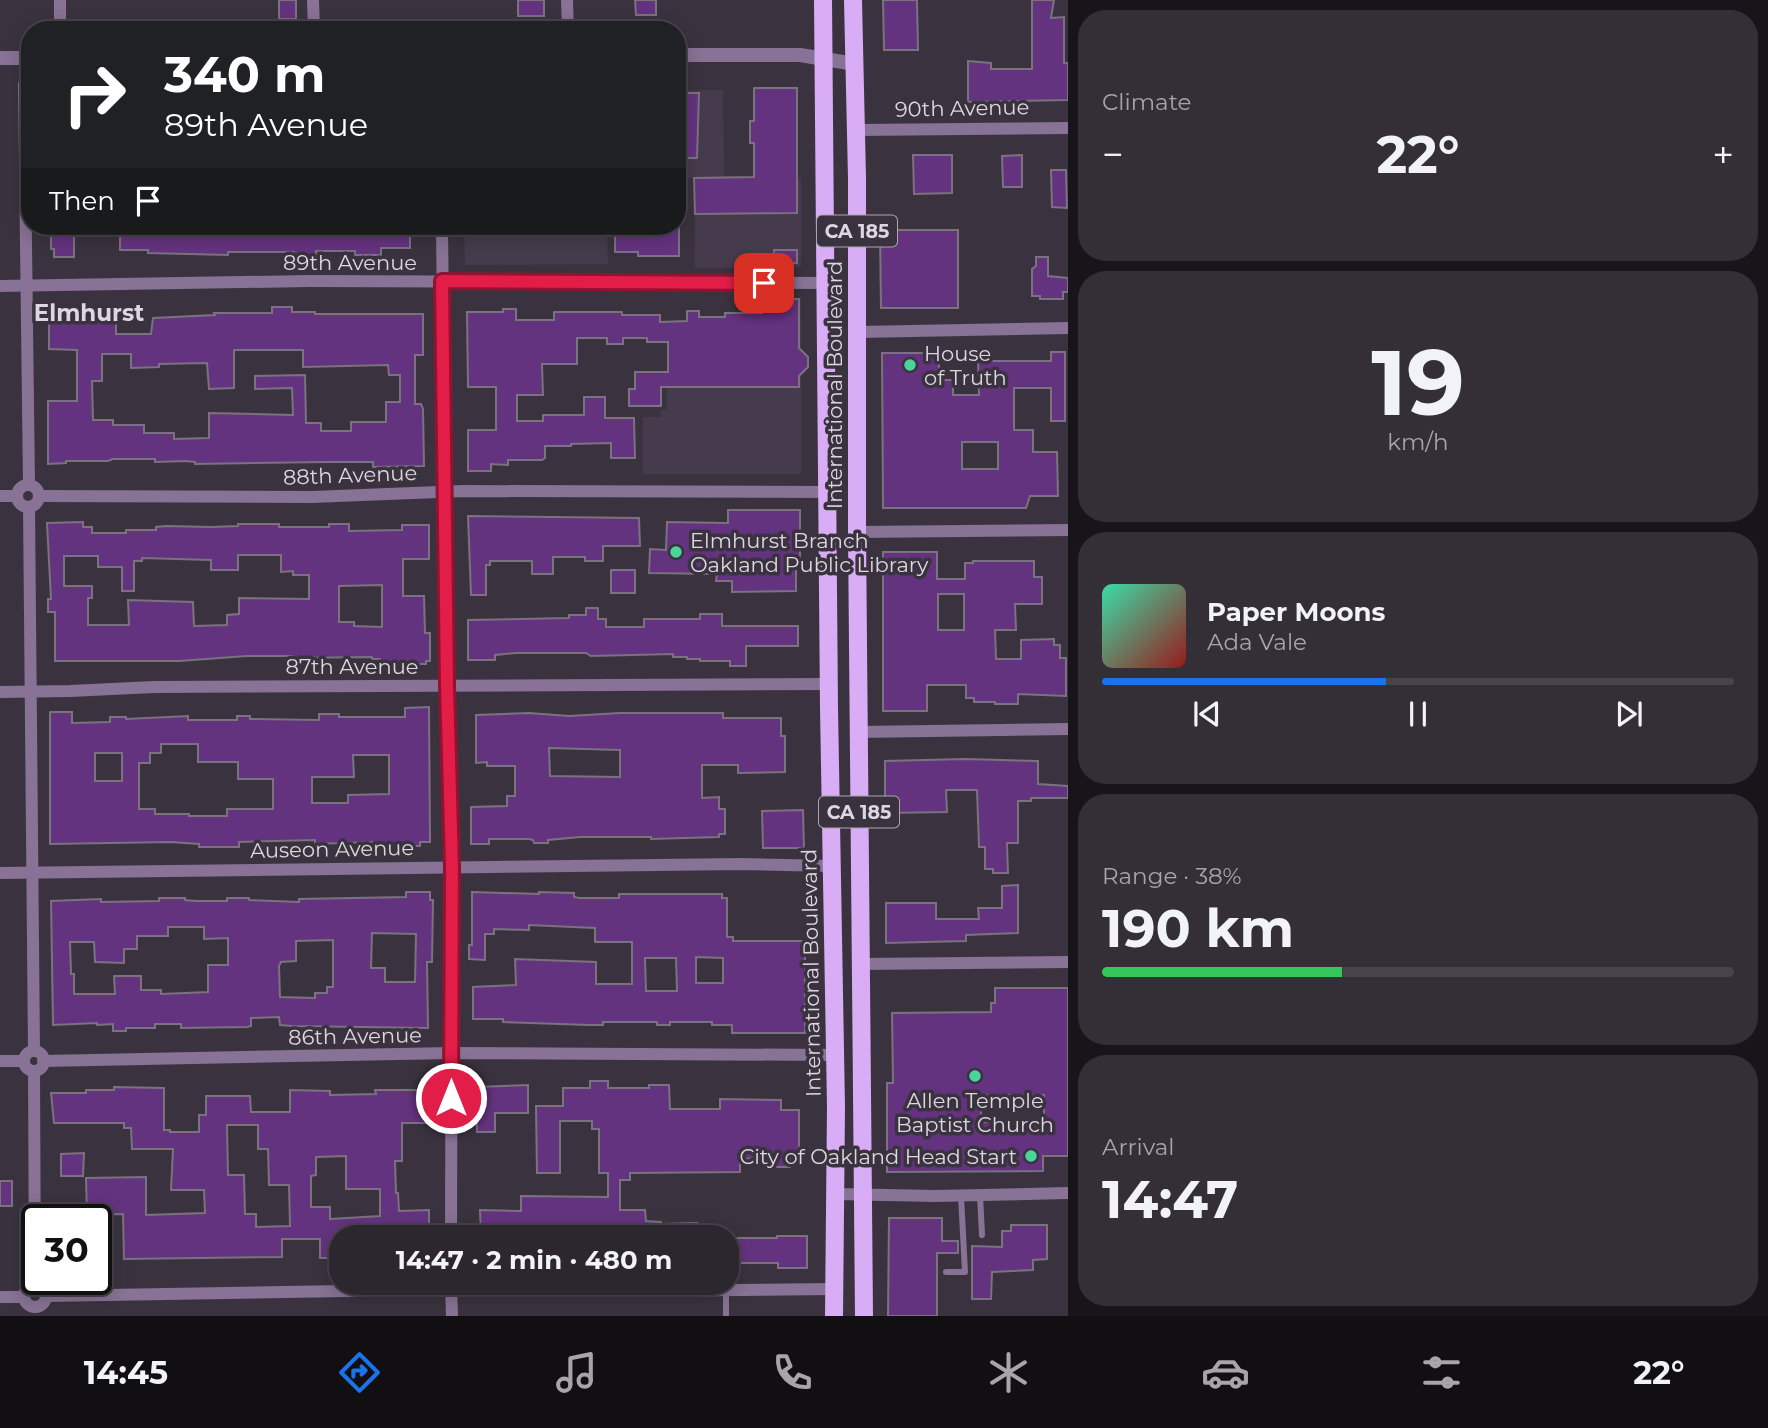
<!DOCTYPE html>
<html lang="en">
<head>
<meta charset="utf-8">
<style>
	body { margin:0; font-family:Montserrat,sans-serif; background:#342e37; color:#f1f3f6; height:100vh; display:flex; flex-direction:column; font-size:26px; white-space:nowrap }
	* { box-sizing:border-box; margin:0 }
	p { font-size:23px; color:#a6a5aa }
	.icon { flex:none; width:38px; height:38px; fill:none; stroke:currentColor; stroke-width:2; stroke-linecap:round; stroke-linejoin:round }
	.map { position:relative; flex:1; overflow:hidden }
	.drawer { display:flex; flex-direction:column; gap:10px; padding:10px; background:#18151a; width:700px }
	.drawer>* { flex:none }
	.top-card { position:absolute; left:21px; top:21px; width:665px; height:214px; border-radius:28px; box-shadow:0 4px 18px #0003,0 0 0 2px #48434b; background:#202124; color:#fff; overflow:hidden }
	.speed { position:absolute; left:21px; top:1204px; display:flex; gap:14px; font-size:35px; font-weight:700; text-align:center }
	.speed>* { display:grid; place-content:center; width:91px; height:91px; border-radius:50%; background:#2c262f; box-shadow:0 4px 18px #0003,0 0 0 2px #48434b; line-height:1 }
	.speed .limit { border:4px solid #111; border-radius:10px; background:#fff; color:#111 }
	.pin { position:absolute; display:grid; place-items:center; width:60px; height:60px; color:#fff; margin:-30px; border-radius:14px; box-shadow:0 4px 10px #0006 }
	.me { position:absolute; width:77px; margin:-38px; rotate:0deg; stroke-linejoin:round; filter:drop-shadow(0 0 5px #0008) }
	.turn { display:flex; align-items:center; gap:24px; height:147px; padding:0 28px; font-size:32px }
	.turn .icon { width:91px; height:91px; stroke-width:2.5 }
	.turn b { display:block; font-size:49px; line-height:60px }
	.then { display:flex; align-items:center; height:66px; padding:0 28px; background:#0003; gap:14px; font-size:26px }
	.big { font-size:52px; font-weight:700; line-height:1.1 }
	.drawer .tile { flex:1; display:flex; flex-direction:column; justify-content:center; gap:10px; min-width:0; padding:0 24px; border-radius:28px; background:#342e37 }
	.drawer .dial { align-items:center; gap:0 }
	.dial b { font-size:91px; line-height:1 }
	.song { display:flex; align-items:center; gap:21px }
	.cover { width:84px; height:84px; border-radius:10px; background:linear-gradient(135deg,hsl(160 70% 55%),hsl(0 70% 35%)) }
	.played { height:7px; border-radius:4px; background:linear-gradient(90deg,#1a73e8 45%,#48434b 45%) }
	.keys { display:flex; justify-content:space-around; direction:ltr }
	.heat { display:flex; justify-content:space-between; align-items:center; font-size:38px; direction:ltr }
	.charge { height:10px; border-radius:5px; background:linear-gradient(90deg,#34c759 38%,#48434b 0) }
	.trip { position:absolute; left:329px; top:1225px; width:410px; height:70px; border-radius:28px; background:#2c262f; box-shadow:0 4px 18px #0003,0 0 0 2px #48434b; font-weight:700; line-height:70px; text-align:center }
	.menu { display:flex; height:112px; justify-content:space-around; align-items:center; background:#120f13; color:#a6a5aa }
	.menu .icon { width:49px; height:49px }
	.menu .selected { color:#1a73e8 }
	.menu b { font-size:32px; color:#f1f3f6 }
	main { display:flex; flex:1; min-height:0 }
	.map>svg:first-child { display:block }
</style>
</head>
<body>
<main>
<div class="map">
<svg width="1068" height="1316" viewBox="0 0 1068 1316">
	<rect width="100%" height="100%" fill="#3a333f"/>
	<g fill="#453b4c">
		<polygon points="723,90 724,177 801,178 801,267 695,268 695,178 677,178 677,91"/>
		<polygon points="464,226 607,226 608,264 465,265"/>
		<polygon points="761,298 801,298 801,474 643,474 643,417 660,417 661,410 667,409 667,341 761,340"/>
	</g>
	<g fill="#64337f" stroke="#7a727f" stroke-width="2" fill-rule="evenodd">
		<rect x="279" y="0" width="17" height="19"/>
		<rect x="518" y="0" width="26" height="16"/>
		<polygon points="635,0 656,0 656,15 636,15"/>
		<polygon points="883,0 917,0 918,50 884,50"/>
		<polygon points="1032,0 1054,0 1051,18 1064,17 1064,63 1068,63 1068,100 968,102 968,61 991,63 991,69 1032,69"/>
		<polygon points="754,88 797,88 797,213 695,214 694,178 754,177 754,143 750,143 750,121 754,121"/>
		<polygon points="677,93 699,93 697,158 677,158"/>
		<polygon points="913,155 952,155 952,193 914,194"/>
		<polygon points="1022,155 1022,187 1003,187 1002,156"/>
		<polygon points="1051,170 1066,170 1067,208 1052,207"/>
		<polygon points="51,226 74,226 74,257 54,257 54,249 51,249"/>
		<polygon points="120,226 410,226 410,248 381,248 381,255 355,255 355,251 316,251 316,255 294,255 294,252 228,252 228,255 148,253 148,250 120,250"/>
		<polygon points="615,226 679,226 679,256 638,256 638,252 615,252"/>
		<polygon points="880,230 958,230 958,308 881,308"/>
		<rect x="774" y="250" width="23" height="13"/>
		<polygon points="1036,257 1048,257 1048,276 1068,278 1068,292 1063,292 1063,299 1040,299 1040,296 1032,296 1032,269 1036,266"/>
		<polygon points="762,299 799,299 799,348 808,357 808,367 799,376 799,387 661,387 661,406 629,406 629,389 635,389 635,372 668,372 668,342 647,342 647,338 623,338 623,344 607,344 607,338 577,338 577,364 542,364 543,395 517,395 517,421 543,421 543,415 584,415 584,397 605,397 605,418 634,418 635,458 611,458 611,443 571,444 571,446 545,446 545,458 542,460 508,460 508,465 491,464 491,471 468,471 468,430 496,430 496,387 468,387 467,312 503,312 503,309 516,309 516,320 554,320 554,312 622,312 622,315 660,315 660,322 687,321 687,311 699,311 699,317 725,317 725,313 762,313"/>
		<path d="M272,307H292V312H315V314H423V355H415V404H421L423,409L424,466L373,467V462H327L195,464V462L186,461L155,462V459H113L108,461H66V463L48,464V401H77V350L49,349V320L77,319V314L116,317V334H151L153,318L215,315L214,313H272ZM234,350H303V367L388,365L389,375H400V402H386V422H351V431H321V423H306L305,375L255,376V389L292,388L293,415L209,413V438L174,439V433H144V425H113V420H93L92,381H102V354H131V368L159,367V364L207,363L209,389L234,388Z"/>
		<path d="M1051,352H1065V421H1051V388H1014V430H1033V452H1057L1058,496H1030L1026,508H883L882,353H939V380H953V395H979L978,361H1051ZM962,442H998V469H962Z"/>
		<polygon points="728,510 800,510 800,564 796,564 796,591 732,592 732,581 716,581 717,574 649,573 650,549 666,550 667,522 728,523"/>
		<polygon points="468,516 639,518 640,546 603,546 603,561 585,561 585,557 553,557 553,574 532,574 532,561 490,561 490,565 486,565 486,595 471,595"/>
		<path d="M83,522V527H92V533H126V530H156V527L166,526L211,527L238,526V524H279V527H329V524H349V531L402,530V525H429V559H403V596H424L425,633H430V661H426V664H405L380,663V659H372V657L293,658V656H247L179,661H55V612H48V599H51L47,523ZM238,555H281V572L293,571V575H309V599L239,598V614L227,615V625L194,626L193,602L128,600L129,625H88V598H92V586H64V556H98V567H122V591H134V561H142V558L211,560V570H238ZM382,585V627L354,626V622H339V586Z"/>
		<path d="M883,552H937V579H965V563H973V561H1034V577H1042V604H1015L1016,630H995L996,659H1021V640L1054,639V645H1060V658H1066V696L1018,694V704H995V702H974V698H966V685H927V711H883ZM938,594H964V630H938Z"/>
		<rect x="611" y="570" width="24" height="23"/>
		<polygon points="586,608 598,608 598,619 606,619 606,627 644,627 644,619 700,619 700,614 722,614 722,626 798,626 798,646 746,646 746,666 730,666 730,661 700,661 700,659 687,659 687,657 673,657 673,654 591,656 586,653 516,653 495,655 495,660 468,660 468,620 569,618 569,615 586,615"/>
		<path d="M429,707L430,842H420V846H372V842L315,844V840L275,841L239,842V847H199V844L170,842L50,844V712H72V723L110,722V717H126V719L188,716V720H237V716H250V719L319,720V714H339V717H405V708ZM161,744H198V762H238V779H273V809H227V816H189V814H155V809H139V763H150V753H161ZM95,753H122V781H95ZM353,755H389V794L348,795V803H312V777H354Z"/>
		<path d="M529,713L569,716L620,713H723V718H781V736H785V772L738,773V765H702V798L719,797V809H725V834H719V837L651,839V837H580L548,840V843H534L533,840L529,839H489V844H471V807L507,806V796H515V766H487V762L476,763V715ZM549,748L620,750V777L550,776Z"/>
		<polygon points="966,759 1038,761 1038,784 1068,786 1068,798 1031,798 1031,801 1018,801 1018,843 1007,843 1008,873 993,873 993,869 985,869 985,847 979,847 977,790 946,790 947,812 885,813 885,761"/>
		<polygon points="803,810 804,848 763,848 762,811"/>
		<polygon points="1018,885 1018,933 966,935 966,941 886,943 886,903 936,903 936,919 979,919 978,908 1002,908 1002,886"/>
		<path d="M406,892H430V900H433L432,962H427L428,1028L292,1026L280,1025L279,1017L251,1018V1026L247,1027L181,1028V1024H155V1028H126V1031H113V1024L97,1025V1023L53,1025L51,901L101,899V902L159,901V898H185V900L196,901H227V898H249V900L299,902V899L406,897ZM168,927H204V939L228,938V965H208V992L161,994V990H141V976H114L115,994H74V974H71L70,942H94L95,962L124,963V949H137V936H168ZM372,933L416,934L415,982H385V968H371ZM333,940V987H327V993H315V998L280,997L279,966L281,962L296,961V941Z"/>
		<path d="M472,892L539,894V892L574,893V897L579,898H619V894H722V898H727V937H733V941H805V1033H732V1025H712V1022H670V1025H657V1022H603V1025H589L503,1022V1019H473V987L516,985L515,959L596,962V984H632V942H595V928L529,925V930L494,929V934H485V960L469,959V945H472ZM696,957L723,958V983H696ZM645,958H676L677,991H646Z"/>
		<path d="M995,988H1068V1156H1043V1171L887,1172V1083H893L892,1013L991,1012V1003H995ZM981,1095H1044V1122H981Z"/>
		<polygon points="590,1081 608,1081 608,1088 649,1088 649,1085 669,1085 670,1109 720,1109 720,1099 781,1100 781,1110 799,1110 799,1157 790,1157 790,1167 766,1167 766,1158 740,1159 740,1172 630,1173 630,1180 620,1180 620,1210 645,1210 646,1221 661,1222 661,1224 697,1223 698,1237 481,1237 480,1210 521,1211 521,1196 608,1197 608,1173 599,1173 599,1129 592,1129 592,1121 560,1121 560,1173 537,1173 536,1106 563,1106 563,1088 590,1088"/>
		<polygon points="528,1085 528,1113 495,1113 495,1132 477,1132 476,1087"/>
		<path d="M114,1087L164,1088V1130H170V1132H199V1115H206V1096H250L251,1112H290V1090L330,1091V1095L376,1094L375,1090H423V1098H426V1123H402V1161H395L396,1193H398L399,1211L429,1210V1237H341V1253H338V1258H320V1239H282V1257L124,1259L123,1214L87,1215L86,1178L146,1177V1215L205,1213L204,1190H171L173,1149H132L131,1128H124V1123H54L51,1093H86V1090H114ZM227,1125H258V1149H268L269,1185H289L290,1226L256,1227V1214H245L244,1175H228ZM346,1156V1189H380V1216L330,1219V1207H311V1176L316,1175V1157Z"/>
		<polygon points="84,1153 83,1176 61,1176 61,1154"/>
		<rect x="0" y="1181" width="12" height="25"/>
		<polygon points="889,1218 942,1218 942,1241 958,1241 958,1253 937,1253 937,1316 888,1316"/>
		<polygon points="1011,1225 1047,1225 1047,1259 1033,1260 1033,1270 992,1272 991,1299 972,1299 972,1246 1002,1247 1002,1231 1011,1231"/>
		<polygon points="777,1236 807,1236 807,1268 778,1268 778,1263 726,1263 726,1238 777,1238"/>
	</g>
	<g fill="none" stroke-linecap="round" stroke-linejoin="round">
		<g stroke="#887295" stroke-width="6">
			<polyline points="980,1195 982,1235"/>
			<polyline points="946,1272 965,1272 961,1196"/>
			<polyline points="726,1291 726,1316"/>
		</g>
		<g stroke="#887295" stroke-width="12">
			<polyline points="313,0 314,30"/>
			<polyline points="567,0 568,30"/>
			<polyline points="60,30 60,0"/>
			<polyline points="857,130 1068,128"/>
			<polyline points="442,226 447,685 452,867 451,1237"/>
			<polyline points="0,286 309,281 827,283"/>
			<polyline points="858,332 1068,328"/>
			<polyline points="29,484 24,84 30,76"/>
			<circle cx="28" cy="496" r="11"/>
			<polyline points="0,496 17,496"/>
			<polyline points="40,496 312,497 463,491 829,492"/>
			<polyline points="29,507 34,1051"/>
			<polyline points="857,532 1068,530"/>
			<polyline points="0,692 70,691 154,687 830,684"/>
			<polyline points="859,732 1068,729"/>
			<polyline points="0,873 741,864 832,866"/>
			<polyline points="861,964 1068,962"/>
			<circle cx="34" cy="1061" r="10"/>
			<polyline points="0,1061 24,1061"/>
			<polyline points="43,1061 451,1053 835,1055"/>
			<polyline points="34,1071 35,1285"/>
			<polyline points="835,1194 935,1196 1068,1193"/>
			<polyline points="451,1283 452,1316"/>
			<circle cx="35" cy="1296" r="11"/>
			<polyline points="47,1296 469,1289 647,1291 834,1289"/>
			<polyline points="0,1297 24,1297"/>
		</g>
		<g stroke="#887295" stroke-width="14">
			<polyline points="677,55 800,55 855,64"/>
			<polyline points="0,58 30,58"/>
		</g>
		<g stroke="#d9adf5" stroke-width="18">
			<polyline points="823,0 829,708 836,1107 834,1316"/>
			<polyline points="853,0 857,178 857,532 864,1316"/>
		</g>
	</g>
	<g fill="none" stroke-linecap="round" stroke-linejoin="round">
		<g stroke="#92132f" stroke-width="18">
			<polyline id="route" points="451,1098 452,867 447,685 442,281 764,283"/>
		</g>
		<use href="#route" stroke="#e11d48" stroke-width="12"/>
	</g>
	<g fill="#4bd49b" stroke="#3a333f" stroke-width="2.5">
		<circle cx="910" cy="365" r="7"/>
		<circle cx="676" cy="552" r="7"/>
		<circle cx="975" cy="1076" r="7"/>
		<circle cx="1031" cy="1156" r="7"/>
	</g>
	<g text-anchor="middle" dominant-baseline="central" stroke-width="7" stroke-linejoin="round" paint-order="stroke">
		<g fill="#3a333f" stroke="#aca6b0" stroke-width="2">
			<rect x="817" y="215.5" width="80" height="31" rx="5"/>
			<rect x="819" y="796.5" width="80" height="31" rx="5"/>
		</g>
		<g font-size="19" font-weight="bold" fill="#ddd8e0">
			<text x="857" y="231">CA 185</text>
			<text x="859" y="812">CA 185</text>
		</g>
		<g font-size="21" fill="#ddd8e0" stroke="#3a333f">
			<text transform="translate(962 108) rotate(-1)">90th Avenue</text>
			<text x="350" y="262">89th Avenue</text>
			<text transform="translate(834 385) rotate(-90)">International Boulevard</text>
			<text transform="translate(350 475) rotate(-2)">88th Avenue</text>
			<text x="352" y="666">87th Avenue</text>
			<text transform="translate(332 849) rotate(-1)">Auseon Avenue</text>
			<text transform="translate(811 973) rotate(-91)">International Boulevard</text>
			<text transform="translate(355 1036) rotate(-1)">86th Avenue</text>
		</g>
		<g font-size="21" fill="#ddd8e0" stroke="#3a333f" text-anchor="start">
			<text x="924" y="353">House<tspan x="924" dy="24">of Truth</tspan></text>
			<text x="690" y="540">Elmhurst Branch<tspan x="690" dy="24">Oakland Public Library</tspan></text>
			<text x="975" y="1100" text-anchor="middle">Allen Temple<tspan x="975" dy="24">Baptist Church</tspan></text>
			<text x="1017" y="1156" text-anchor="end">City of Oakland Head Start</text>
		</g>
		<g font-size="23" font-weight="bold" fill="#ddd8e0" stroke="#3a333f">
			<text x="89" y="313">Elmhurst</text>
		</g>
	</g>
</svg>
<div class="speed"><div class="limit">30</div></div>
<div class="pin" style="left:764px;top:283px;background:#d93025"><svg class="icon" aria-label="arrive" viewBox="0 0 24 24"><path d="M6 21V4h12l-3 4 3 4H6"/></svg></div>
<svg class="me" style="left:451px;top:1098px" viewBox="-20 -20 40 40"><circle r="17" fill="#e11d48" stroke="#fff" stroke-width="3"/><path d="M0-11L8 9 0 5-8 9z" fill="#fff"/></svg>
<div class="trip">14:47 · 2 min · 480 m</div>
<div class="top-card">
<div class="turn"><svg class="icon" aria-label="right" viewBox="0 0 24 24"><path d="M7 20v-9h11M14 6l5 5-5 5"/></svg><div><b>340 m</b>89th Avenue</div></div>
<div class="then">Then<svg class="icon" aria-label="arrive" viewBox="0 0 24 24"><path d="M6 21V4h12l-3 4 3 4H6"/></svg></div>
</div>
</div>
<section class="drawer">
<div class="tile"><p>Climate</p>
<div class="heat"><a>−</a><b class="big">22°</b><a>+</a></div>
</div>
<div class="tile dial"><b>19</b><p>km/h</p></div>
<div class="tile">
<div class="song"><i class="cover"></i><div><b>Paper Moons</b><p>Ada Vale</p></div></div>
<div class="played"></div>
<div class="keys"><svg class="icon" aria-label="previous" viewBox="0 0 24 24"><path d="M18 5L8 12l10 7zM5 5v14"/></svg><svg class="icon" aria-label="pause" viewBox="0 0 24 24"><path d="M8 5v14M16 5v14"/></svg><svg class="icon" aria-label="next" viewBox="0 0 24 24"><path d="M6 5l10 7-10 7zM19 5v14"/></svg></div>
</div>
<div class="tile"><p>Range · 38%</p><b class="big">190 km</b><div class="charge"></div></div>
<div class="tile"><p>Arrival</p><b class="big">14:47</b></div>
</section>
</main>
<nav class="menu">
<b>14:45</b>
<svg class="icon selected" aria-label="directions" viewBox="0 0 24 24"><path d="M12 3l9 9-9 9-9-9zM9 14v-3h6M13 9l2 2-2 2"/></svg>
<svg class="icon" aria-label="music" viewBox="0 0 24 24"><path d="M9 18V5l10-2v13"/><circle cx="6" cy="18" r="3"/><circle cx="16" cy="16" r="3"/></svg>
<svg class="icon" aria-label="phone" viewBox="0 0 24 24"><path d="M5 4h4l2 5-3 2q2 4 5 5l2-3 5 2v4C11 20 4 13 5 4z"/></svg>
<svg class="icon" aria-label="climate" viewBox="0 0 24 24"><path d="M12 3v18M4 7l16 10M4 17L20 7"/></svg>
<svg class="icon" aria-label="car" viewBox="0 0 24 24"><path d="M5 17H2v-5l4-1 3-4h7l3 4 3 1v5h-3M9 17h6M6 11h13"/><circle cx="7" cy="17" r="2"/><circle cx="17" cy="17" r="2"/></svg>
<svg class="icon" aria-label="filters" viewBox="0 0 24 24"><path d="M4 7h16M4 17h16"/><circle cx="9" cy="7" r="2"/><circle cx="15" cy="17" r="2"/></svg>
<b>22°</b>
</nav>
</body>
</html>
